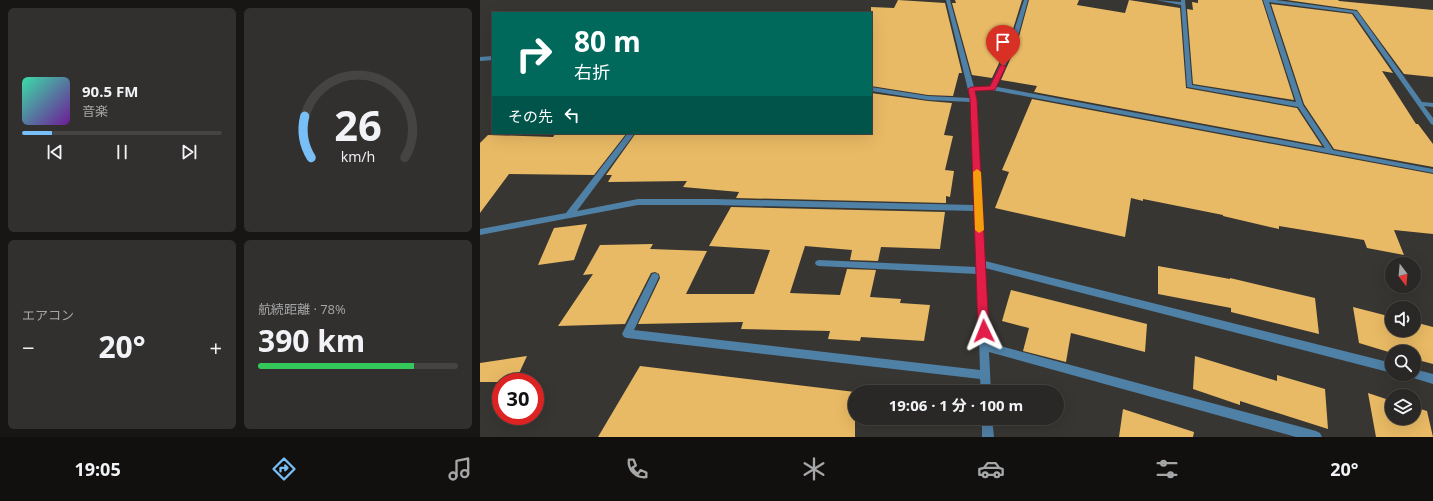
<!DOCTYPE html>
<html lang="ja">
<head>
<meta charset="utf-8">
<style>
	body { margin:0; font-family:"Open Sans","Noto Sans JP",sans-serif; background:#32302e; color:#f1f3f6; height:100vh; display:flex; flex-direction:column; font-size:15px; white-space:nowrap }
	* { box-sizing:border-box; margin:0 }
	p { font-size:13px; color:#a5a6a7 }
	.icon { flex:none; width:22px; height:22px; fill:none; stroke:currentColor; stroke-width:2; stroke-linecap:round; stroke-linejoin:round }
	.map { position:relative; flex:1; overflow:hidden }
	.side { display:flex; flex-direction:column; gap:8px; padding:8px; background:#171615; width:480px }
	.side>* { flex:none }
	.hud { position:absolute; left:12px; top:12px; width:380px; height:122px; border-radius:0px; box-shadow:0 4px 16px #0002,0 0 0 1px #464443; background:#00695c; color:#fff; overflow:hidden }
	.needle { width:26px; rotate:164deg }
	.fabs { position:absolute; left:905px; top:257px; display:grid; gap:8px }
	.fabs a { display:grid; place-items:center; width:36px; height:36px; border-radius:50%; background:#2a2826; box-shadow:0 4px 16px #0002,0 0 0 1px #464443; font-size:20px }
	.speed { position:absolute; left:12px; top:373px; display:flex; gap:8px; font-size:20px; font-weight:700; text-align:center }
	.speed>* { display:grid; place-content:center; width:52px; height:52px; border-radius:50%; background:#2a2826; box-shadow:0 4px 16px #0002,0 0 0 1px #464443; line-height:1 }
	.speed .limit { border:6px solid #d22; background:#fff; color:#111 }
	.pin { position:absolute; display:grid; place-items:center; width:34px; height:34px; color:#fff; margin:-41px -17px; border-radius:50% 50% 50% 0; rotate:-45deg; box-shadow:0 0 4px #0007 }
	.pin .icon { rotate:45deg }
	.me { position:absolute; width:44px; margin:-22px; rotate:358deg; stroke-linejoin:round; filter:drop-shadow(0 0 3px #0008) }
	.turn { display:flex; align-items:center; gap:14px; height:84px; padding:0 16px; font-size:18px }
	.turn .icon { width:52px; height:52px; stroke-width:2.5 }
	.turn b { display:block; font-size:28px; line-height:34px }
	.then { display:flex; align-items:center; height:38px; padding:0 16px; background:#0003; gap:8px; font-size:15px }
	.big { font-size:30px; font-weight:700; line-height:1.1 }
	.side .widget { flex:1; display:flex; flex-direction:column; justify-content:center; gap:6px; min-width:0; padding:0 14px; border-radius:6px; background:#32302e }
	.side .dial { align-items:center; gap:0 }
	.dial svg { height:104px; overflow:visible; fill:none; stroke:#464443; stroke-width:7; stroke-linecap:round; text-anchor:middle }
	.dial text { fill:#f1f3f6; stroke:none }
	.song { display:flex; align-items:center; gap:12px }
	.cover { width:48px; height:48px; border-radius:6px; background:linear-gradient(135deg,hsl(160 70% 55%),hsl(280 70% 35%)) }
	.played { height:4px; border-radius:2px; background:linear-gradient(90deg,#78bff7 15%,#464443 15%) }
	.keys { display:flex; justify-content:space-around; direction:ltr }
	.heat { display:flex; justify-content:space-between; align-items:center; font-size:22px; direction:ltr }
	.charge { height:6px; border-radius:3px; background:linear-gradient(90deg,#34c759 78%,#464443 0) }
	.side .tiles { flex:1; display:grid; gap:8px; grid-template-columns:repeat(2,1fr) }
	.trip { position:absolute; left:368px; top:385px; width:216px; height:40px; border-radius:20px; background:#2a2826; box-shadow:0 4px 16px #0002,0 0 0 1px #464443; font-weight:700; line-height:40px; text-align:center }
	.tabs { display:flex; height:64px; justify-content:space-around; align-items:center; background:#11100f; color:#a5a6a7 }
	.tabs .icon { width:28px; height:28px }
	.tabs .current { color:#78bff7 }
	.tabs b { font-size:18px; color:#f1f3f6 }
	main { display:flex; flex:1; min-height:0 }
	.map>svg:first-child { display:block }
</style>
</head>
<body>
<main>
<section class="side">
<div class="tiles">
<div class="widget">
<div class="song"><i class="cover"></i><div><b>90.5 FM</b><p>音楽</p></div></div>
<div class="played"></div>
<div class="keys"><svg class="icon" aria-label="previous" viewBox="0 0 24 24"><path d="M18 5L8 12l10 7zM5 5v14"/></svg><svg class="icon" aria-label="pause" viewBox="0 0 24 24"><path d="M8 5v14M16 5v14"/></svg><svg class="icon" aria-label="next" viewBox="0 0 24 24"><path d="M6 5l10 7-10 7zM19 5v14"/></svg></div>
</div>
<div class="widget dial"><svg viewBox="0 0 100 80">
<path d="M14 69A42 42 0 1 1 86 69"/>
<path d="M14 69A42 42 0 0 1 9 37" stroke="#78bff7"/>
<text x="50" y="56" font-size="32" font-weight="700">26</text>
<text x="50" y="72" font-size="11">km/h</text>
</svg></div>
<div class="widget"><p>エアコン</p>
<div class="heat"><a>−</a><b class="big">20°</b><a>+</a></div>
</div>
<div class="widget"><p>航続距離 · 78%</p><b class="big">390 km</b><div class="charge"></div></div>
</div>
</section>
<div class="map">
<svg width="953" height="437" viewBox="0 0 953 437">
	<rect width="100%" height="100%" fill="#383632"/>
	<g fill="#e9ba65">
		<polygon points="418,0 465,3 482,73 479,73 473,96 448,95 391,86 391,7 414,8"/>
		<polygon points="475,0 542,0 529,42 512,78 492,75 472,3 476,3"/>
		<polygon points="549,0 599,0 597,5 645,13 649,0 700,8 706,88 817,108 842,146 554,92 557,86 521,80 537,44"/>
		<polygon points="718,0 782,0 814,100 713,84 707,9 713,10 712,2 718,3"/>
		<polygon points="807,0 858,0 859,1 953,10 953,77 924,74 877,10"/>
		<polygon points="791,4 872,14 913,73 902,71 936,124 938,124 953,144 953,167 854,149 824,104"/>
		<polygon points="391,93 448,101 472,103 464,135 473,136 465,170 474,171 470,197 466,196 466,203 256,198 259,192 203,187 207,181 128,182 132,175 126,175 156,133 302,133 378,135 379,133 391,133"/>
		<polygon points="552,99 953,174 953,234 914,230 924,255 887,248 884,240 799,226 799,229 743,216 743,215 663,199 663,201 651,198 645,237 515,208 529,172 522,170"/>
		<polygon points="76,133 146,134 114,175 29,174 0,213 0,143 8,135 73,137"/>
		<polygon points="251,207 465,212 460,249 401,247 398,261 370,260 372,250 325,246 310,293 360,295 367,269 396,270 390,297 421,299 420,303 450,305 444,341 381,337 380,341 348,339 350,331 261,329 263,322 158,324 180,278 179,274 175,272 171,273 145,324 78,326 113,274 103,275 120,245 173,244 170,249 227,251 206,294 274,294 290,250 229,246"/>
		<polygon points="107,224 94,260 58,265 74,228"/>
		<polygon points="678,266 750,279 750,278 835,298 839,334 751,312 751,308 678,294"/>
		<polygon points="531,290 667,324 665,352 591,333 586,362 543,351 549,328 522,321"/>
		<polygon points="873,307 912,317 912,330 934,330 934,322 953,327 953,364 934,359 934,352 912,352 912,353 879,343"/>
		<polygon points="47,356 35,382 0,382 0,363"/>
		<polygon points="715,356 797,381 797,375 845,389 848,429 760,401 760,405 713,389"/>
		<polygon points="160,366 375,392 375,437 118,437"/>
		<polygon points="888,393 912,401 912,418 934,418 934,407 947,411 953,437 896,437"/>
		<polygon points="643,409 714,432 713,437 639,437"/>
	</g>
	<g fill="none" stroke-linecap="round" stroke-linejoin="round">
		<polygon fill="#4f80a6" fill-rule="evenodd" points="544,0 548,0 536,43 515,88 514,89 510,89 509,88 530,43"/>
		<g fill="#4f80a6" fill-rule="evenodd">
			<polygon points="466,0 470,0 494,87 512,86 845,148 818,107 707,87 701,5 676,0 701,2 701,0 705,0 712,85 816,102 783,0 796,0 877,11 942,102 953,103 953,107 944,106 953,118 953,125 951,124 873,13 789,2 823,105 853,150 953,169 953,173 512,90 495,91 497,100 505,261 912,363 912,373 505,268 509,343 836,431 840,433 842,437 816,437 509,352 511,392 501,392 500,379 147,338 144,337 142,334 172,274 175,273 178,274 179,277 154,330 500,370 497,274 339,266 336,265 335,263 336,261 339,260 497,267 495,211 235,205 158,205 0,235 0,229 86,213 148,133 155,133 97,211 158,199 235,199 494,205 491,102 448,100 391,91 391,87 448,96 490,98"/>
			<polygon points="13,56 13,60 0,61 0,57"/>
			<polygon points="934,369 953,374 953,384 930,377 929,374 934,374"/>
			<polygon points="502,418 512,418 514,437 502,437"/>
		</g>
	</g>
	<polygon fill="#e11d48" stroke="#92132f" points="521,64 526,66 515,90 495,91 497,100 509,331 507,334 504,336 500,334 498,331 490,100 488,89 491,87 510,86"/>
	<polygon fill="#f59e0b" points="497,169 501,172 504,230 499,233 495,230 493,172"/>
</svg>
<div class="fabs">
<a><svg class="needle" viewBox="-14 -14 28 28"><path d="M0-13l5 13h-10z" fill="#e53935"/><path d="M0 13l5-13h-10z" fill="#a5a6a7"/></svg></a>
<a><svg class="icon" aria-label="sound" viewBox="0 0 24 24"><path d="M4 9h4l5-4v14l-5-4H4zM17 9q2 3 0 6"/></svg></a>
<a><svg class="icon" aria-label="search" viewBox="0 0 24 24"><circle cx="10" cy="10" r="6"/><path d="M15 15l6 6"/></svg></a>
<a><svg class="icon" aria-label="layers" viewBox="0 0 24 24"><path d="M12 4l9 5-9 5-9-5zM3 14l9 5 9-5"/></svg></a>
</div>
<div class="speed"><div class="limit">30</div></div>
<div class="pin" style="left:523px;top:66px;background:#d93025"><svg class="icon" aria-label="arrive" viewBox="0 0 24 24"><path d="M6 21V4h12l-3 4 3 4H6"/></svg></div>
<svg class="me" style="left:504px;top:331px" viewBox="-20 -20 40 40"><path d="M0-17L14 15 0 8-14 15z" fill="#e11d48" stroke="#fff" stroke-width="4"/></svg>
<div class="trip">19:06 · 1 分 · 100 m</div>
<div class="hud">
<div class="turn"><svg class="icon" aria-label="right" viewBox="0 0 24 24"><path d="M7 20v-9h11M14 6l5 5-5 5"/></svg><div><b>80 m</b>右折</div></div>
<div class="then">その先<svg class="icon" aria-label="left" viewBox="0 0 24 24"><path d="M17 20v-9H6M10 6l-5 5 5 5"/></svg></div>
</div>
</div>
</main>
<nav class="tabs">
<b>19:05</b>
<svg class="icon current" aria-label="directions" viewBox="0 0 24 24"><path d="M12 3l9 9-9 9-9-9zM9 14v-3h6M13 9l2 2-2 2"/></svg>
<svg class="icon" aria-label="music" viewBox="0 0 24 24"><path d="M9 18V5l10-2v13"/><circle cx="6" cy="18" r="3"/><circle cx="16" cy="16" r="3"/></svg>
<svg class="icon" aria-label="phone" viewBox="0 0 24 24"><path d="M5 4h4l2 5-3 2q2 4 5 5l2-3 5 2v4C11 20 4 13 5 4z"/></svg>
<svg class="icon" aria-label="climate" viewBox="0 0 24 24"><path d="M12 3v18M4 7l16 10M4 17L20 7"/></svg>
<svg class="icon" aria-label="car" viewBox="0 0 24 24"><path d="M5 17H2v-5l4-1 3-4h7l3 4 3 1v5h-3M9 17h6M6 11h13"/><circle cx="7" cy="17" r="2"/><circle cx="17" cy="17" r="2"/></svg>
<svg class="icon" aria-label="filters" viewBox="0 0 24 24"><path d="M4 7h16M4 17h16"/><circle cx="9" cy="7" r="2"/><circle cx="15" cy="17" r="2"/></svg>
<b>20°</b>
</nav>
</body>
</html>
